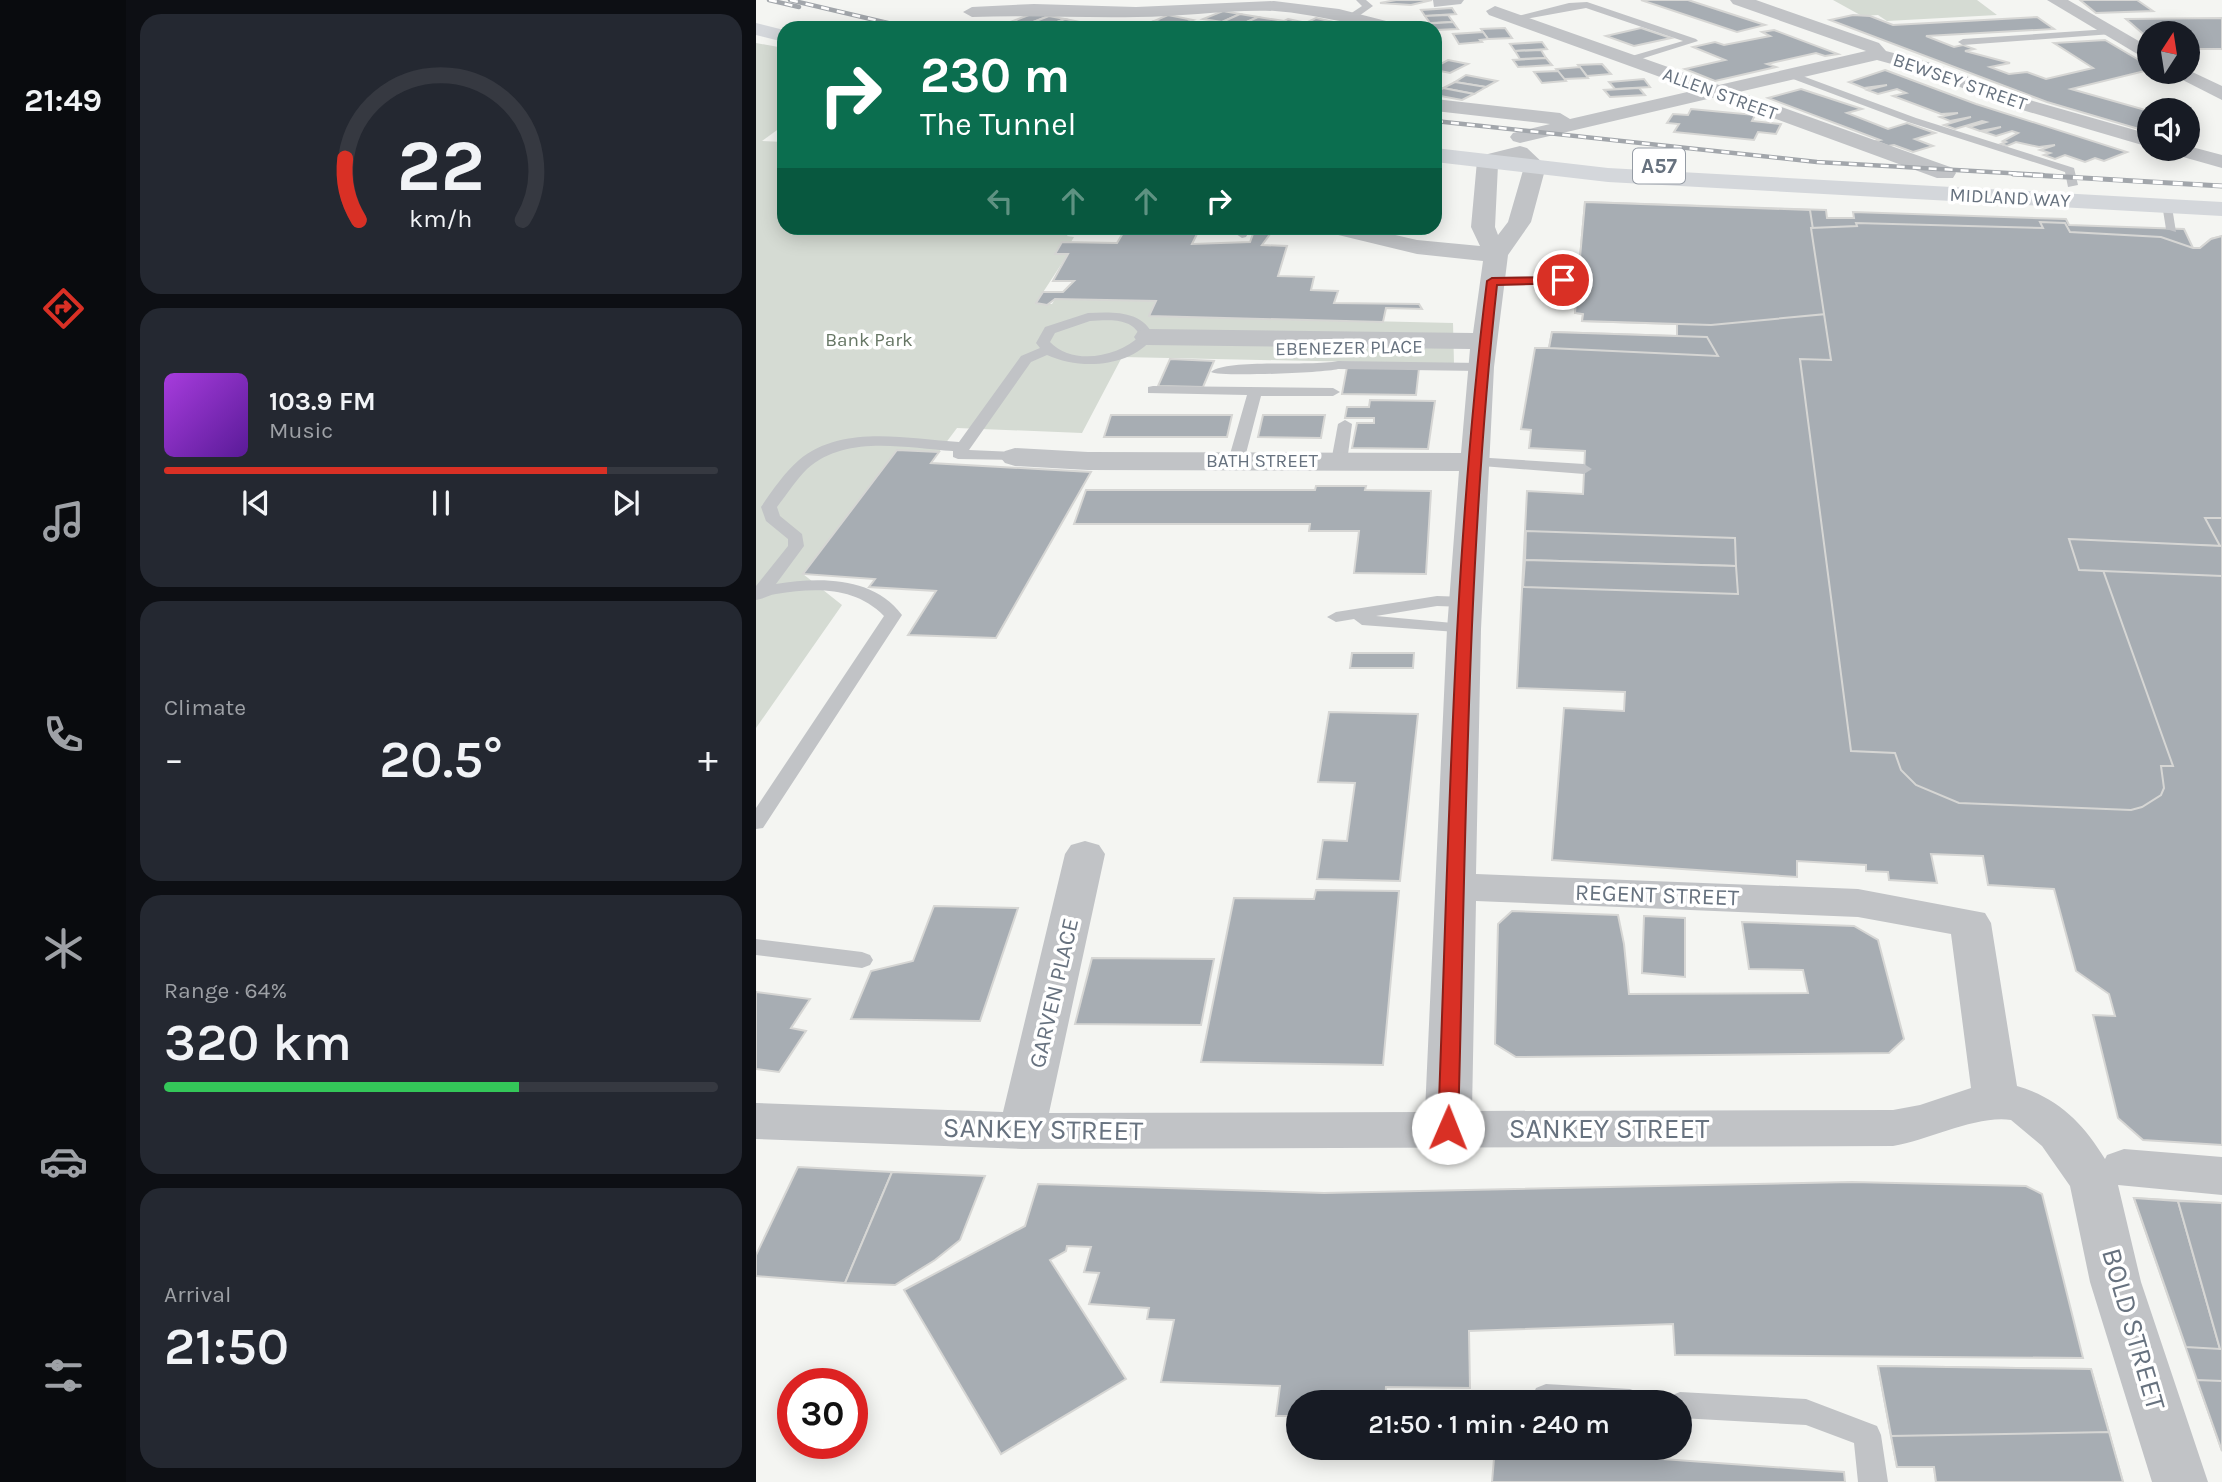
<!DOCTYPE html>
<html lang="en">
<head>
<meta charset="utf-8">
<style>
	body { margin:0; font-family:Karla,sans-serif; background:#242831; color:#f1f3f6; height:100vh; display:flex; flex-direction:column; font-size:26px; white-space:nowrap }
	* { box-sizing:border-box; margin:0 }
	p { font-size:23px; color:#9ea1a6 }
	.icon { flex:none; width:38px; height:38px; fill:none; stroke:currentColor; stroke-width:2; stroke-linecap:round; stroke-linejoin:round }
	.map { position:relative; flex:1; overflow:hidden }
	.details { display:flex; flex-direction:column; gap:14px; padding:14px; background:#0d0f14; width:630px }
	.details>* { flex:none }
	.guide { position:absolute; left:21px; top:21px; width:665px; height:214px; border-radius:21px; box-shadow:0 4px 18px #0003; background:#0b6e4f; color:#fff; overflow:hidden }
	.needle { width:46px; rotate:12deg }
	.tools { position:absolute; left:1381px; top:21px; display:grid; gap:14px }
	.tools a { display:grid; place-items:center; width:63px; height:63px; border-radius:50%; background:#171b24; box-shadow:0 4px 18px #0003; font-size:35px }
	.speed { position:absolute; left:21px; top:1368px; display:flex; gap:14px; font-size:35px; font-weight:700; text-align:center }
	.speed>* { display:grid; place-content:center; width:91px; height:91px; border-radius:50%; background:#171b24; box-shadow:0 4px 18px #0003; line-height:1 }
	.speed .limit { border:10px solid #d22; background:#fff; color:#111 }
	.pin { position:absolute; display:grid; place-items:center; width:60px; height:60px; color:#fff; margin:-30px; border:4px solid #fff; border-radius:50%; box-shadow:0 2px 7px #0007 }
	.me { position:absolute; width:77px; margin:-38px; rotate:1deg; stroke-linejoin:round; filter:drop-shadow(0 0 5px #0008) }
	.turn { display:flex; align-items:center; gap:24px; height:147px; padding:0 28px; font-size:32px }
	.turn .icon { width:91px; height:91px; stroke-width:2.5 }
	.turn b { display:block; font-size:49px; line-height:60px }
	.lanes { display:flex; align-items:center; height:66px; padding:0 28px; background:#0003; justify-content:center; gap:35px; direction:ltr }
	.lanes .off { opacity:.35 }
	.big { font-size:52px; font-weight:600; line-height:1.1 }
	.details .tile { flex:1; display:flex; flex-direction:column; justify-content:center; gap:10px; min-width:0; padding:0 24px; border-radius:21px; background:#242831 }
	.details .dial { align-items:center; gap:0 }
	.dial svg { height:182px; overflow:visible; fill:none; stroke:#363941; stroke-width:7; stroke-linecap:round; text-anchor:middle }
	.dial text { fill:#f1f3f6; stroke:none }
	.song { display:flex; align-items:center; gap:21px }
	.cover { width:84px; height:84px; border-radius:10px; background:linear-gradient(135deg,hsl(280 70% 55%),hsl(270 70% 35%)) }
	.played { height:7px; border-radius:4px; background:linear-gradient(90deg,#d93025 80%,#363941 80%) }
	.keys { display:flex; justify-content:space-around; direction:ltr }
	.heat { display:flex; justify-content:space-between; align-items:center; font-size:38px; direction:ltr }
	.charge { height:10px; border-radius:5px; background:linear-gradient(90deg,#34c759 64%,#363941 0) }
	.trip { position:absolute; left:530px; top:1390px; width:406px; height:70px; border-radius:35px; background:#171b24; box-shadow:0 4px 18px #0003; font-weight:600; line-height:70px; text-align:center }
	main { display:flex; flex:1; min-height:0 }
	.dock { display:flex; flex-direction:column; width:126px; justify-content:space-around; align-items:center; background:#090b0e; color:#9ea1a6 }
	.dock .icon { width:49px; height:49px }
	.dock .on { color:#d93025 }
	.dock b { font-size:32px; color:#f1f3f6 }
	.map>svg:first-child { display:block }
</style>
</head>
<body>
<main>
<nav class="dock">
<b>21:49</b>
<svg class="icon on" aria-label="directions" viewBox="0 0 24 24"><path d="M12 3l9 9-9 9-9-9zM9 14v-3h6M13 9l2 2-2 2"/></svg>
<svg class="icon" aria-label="music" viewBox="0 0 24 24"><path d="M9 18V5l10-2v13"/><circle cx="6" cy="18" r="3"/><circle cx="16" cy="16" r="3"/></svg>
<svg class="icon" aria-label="phone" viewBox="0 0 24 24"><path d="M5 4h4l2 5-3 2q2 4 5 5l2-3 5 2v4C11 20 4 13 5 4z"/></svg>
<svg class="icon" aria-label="climate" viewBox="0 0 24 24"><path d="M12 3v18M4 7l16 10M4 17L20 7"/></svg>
<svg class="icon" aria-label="car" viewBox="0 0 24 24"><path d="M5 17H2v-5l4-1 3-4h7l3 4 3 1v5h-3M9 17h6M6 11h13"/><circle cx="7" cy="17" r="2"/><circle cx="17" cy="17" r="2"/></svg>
<svg class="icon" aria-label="filters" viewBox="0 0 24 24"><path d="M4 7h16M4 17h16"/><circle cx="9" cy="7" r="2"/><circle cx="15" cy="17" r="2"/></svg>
</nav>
<section class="details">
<div class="tile dial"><svg viewBox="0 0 100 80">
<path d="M14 69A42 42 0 1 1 86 69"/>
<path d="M14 69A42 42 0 0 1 8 42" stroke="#d93025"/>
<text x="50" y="56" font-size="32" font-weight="700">22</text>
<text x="50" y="72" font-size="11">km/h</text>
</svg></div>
<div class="tile">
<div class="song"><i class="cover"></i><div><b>103.9 FM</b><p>Music</p></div></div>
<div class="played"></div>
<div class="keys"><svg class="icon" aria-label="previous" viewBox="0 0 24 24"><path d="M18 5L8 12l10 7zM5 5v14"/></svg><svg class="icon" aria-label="pause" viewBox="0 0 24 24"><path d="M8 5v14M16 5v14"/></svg><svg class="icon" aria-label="next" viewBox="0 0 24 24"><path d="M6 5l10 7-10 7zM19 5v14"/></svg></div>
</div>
<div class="tile"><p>Climate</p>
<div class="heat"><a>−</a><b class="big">20.5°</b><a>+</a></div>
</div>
<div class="tile"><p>Range · 64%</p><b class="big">320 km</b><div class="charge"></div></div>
<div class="tile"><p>Arrival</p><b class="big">21:50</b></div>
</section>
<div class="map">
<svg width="1466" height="1482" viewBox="0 0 1466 1482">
	<rect width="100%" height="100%" fill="#f4f5f2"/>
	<g fill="#d5dbd3">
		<polygon points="1077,0 1221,0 1241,15 1131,21 1122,15 1106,16"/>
		<polygon points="0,43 28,48 28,125 6,141 28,142 28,228 316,228 311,236 318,237 315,242 306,242 299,253 312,254 280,303 296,304 299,299 400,301 394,316 697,323 698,364 366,357 326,433 201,428 183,452 141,450 47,574 86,605 0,728"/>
	</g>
	<g fill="#a7adb3" stroke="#d6d6d4" stroke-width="2">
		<polygon points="640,0 676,0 655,5 624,3"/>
		<polygon points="885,0 932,0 1009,25 981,32"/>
		<polygon points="1324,0 1381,0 1397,11 1340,13"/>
		<polygon points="696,8 700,14 669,16 665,10"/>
		<polygon points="467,11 484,14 466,22 447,19"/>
		<polygon points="278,13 293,16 272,24 257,21"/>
		<polygon points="484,14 502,17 484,25 466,22"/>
		<polygon points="412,15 437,20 423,25 398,21"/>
		<polygon points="692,15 697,22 674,23 669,16"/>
		<polygon points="1097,15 1114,16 1137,25 1281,17 1298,29 1170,36 1198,47 1207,45 1218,49 1209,51 1254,63 1234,67 1253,74 1271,72 1290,79 1337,68 1298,43 1349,40 1393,66 1393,70 1315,89 1393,111 1393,132 1291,102 1074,20"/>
		<polygon points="293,16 309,19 288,27 272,24"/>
		<polygon points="502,17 528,21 513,28 484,25"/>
		<polygon points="560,18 578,22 565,28 541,27"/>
		<polygon points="1466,18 1466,49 1432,49 1432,33 1393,33 1393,39 1370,19"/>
		<polygon points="309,19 324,22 308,28 288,27"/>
		<polygon points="532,19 551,23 539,28 513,28"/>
		<polygon points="398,21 423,25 417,28 384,26"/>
		<polygon points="578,22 598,25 591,28 565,28"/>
		<polygon points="697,22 702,29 679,30 668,28 665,24"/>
		<polygon points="749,28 756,38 732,39 725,29"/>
		<polygon points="885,28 915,38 878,46 850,36"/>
		<polygon points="1018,30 1082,54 1069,56 1060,53 1011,64 1020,67 959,81 929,69 969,60 937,47 959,42 968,45 1014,36 1006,32"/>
		<polygon points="727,32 732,39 724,40 726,42 703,44 697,34"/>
		<polygon points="786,42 791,49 759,51 754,44"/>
		<polygon points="785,50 790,58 764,59 759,51"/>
		<polygon points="790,58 796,65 762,67 757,60"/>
		<polygon points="692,60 712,64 694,73 679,70 679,67"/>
		<polygon points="846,64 855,74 831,76 822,65"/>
		<polygon points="824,67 832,78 808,79 800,69"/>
		<polygon points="1129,70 1220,104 1371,152 1348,161 1339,158 1329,162 1309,155 1299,159 1288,155 1294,153 1284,150 1299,145 1283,147 1260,142 1251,146 1245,144 1250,142 1247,141 1262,133 1256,131 1240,136 1228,132 1245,127 1224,131 1213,127 1230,122 1226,121 1199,129 1188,125 1215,117 1194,121 1184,117 1202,113 1185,114 1137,96 1150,93 1141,89 1122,94 1111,90 1131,85 1108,88 1093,82"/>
		<polygon points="802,71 810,81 786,83 778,72"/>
		<polygon points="710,75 741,81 730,87 699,82"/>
		<polygon points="888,79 894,87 859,89 853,82"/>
		<polygon points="699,82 730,87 718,94 687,88"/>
		<polygon points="687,88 718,94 706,100 679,95"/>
		<polygon points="883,88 889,95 854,97 848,90"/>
		<polygon points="1045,89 1106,109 1091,113 1132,129 1151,123 1179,133 1159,139 1177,146 1157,152 1138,145 1132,146 1119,141 1124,140 1012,98"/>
		<polygon points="935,109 999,115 996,121 1025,124 1020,134 1002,132 998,140 918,132 923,124 911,123 917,114 932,115"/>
		<polygon points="829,202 1070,210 1071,218 1098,218 1097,212 1310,219 1313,225 1428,229 1437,248 1444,248 1455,239 1466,236 1466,1145 1387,1140 1362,1118 1337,1015 1359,1016 1353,994 1320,971 1298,889 1232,885 1227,856 1175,854 1181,883 1133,880 1132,872 1110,871 1110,865 1041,861 1041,877 796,860 808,708 868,711 869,692 761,688 771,491 827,494 829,451 773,448 775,430 765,429 779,348 793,348 796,332 921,336 921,324 826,321 827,314 819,313"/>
		<polygon points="829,202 1054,210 1070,314 955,325 826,321 827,314 819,313"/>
		<polygon points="1284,222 1309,223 1314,232 1405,237 1437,248 1444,248 1455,239 1466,236 1466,518 1449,518 1464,546 1337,542 1417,766 1405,766 1408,788 1405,795 1386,807 1375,810 1203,803 1160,785 1145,770 1139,753 1095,751 1044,359 1075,360 1055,228 1101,226 1100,223 1287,228"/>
		<polygon points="370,228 444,228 436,244 494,242 497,234 510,232 514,234 506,245 531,246 522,276 558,277 555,290 582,291 578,303 663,304 666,309 630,308 627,322 393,316 400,301 299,299 291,305 280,303 287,292 307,292 318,281 297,281 312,254 299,254 306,242 361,243"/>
		<polygon points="796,332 951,337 962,356 793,348"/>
		<polygon points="414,359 458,361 447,387 402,386"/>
		<polygon points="591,367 663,368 660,395 586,394"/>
		<polygon points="614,400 679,401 672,449 596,448 601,423 618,423 618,418 589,418 591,407 613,407"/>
		<polygon points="355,415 476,415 471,437 348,437"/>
		<polygon points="507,415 569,415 565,438 502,437"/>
		<polygon points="141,450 183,452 175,463 335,472 240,638 152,635 180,591 113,587 119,579 47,574"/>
		<polygon points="560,486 610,486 609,490 675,491 670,574 598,573 603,531 553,531 554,524 318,524 330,490 559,490"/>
		<polygon points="770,531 979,538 980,566 769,560"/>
		<polygon points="1313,539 1466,546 1466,576 1323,570"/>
		<polygon points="769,560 980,566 982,594 767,587"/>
		<polygon points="596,653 658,653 657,668 594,668"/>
		<polygon points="573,712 662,714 644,881 561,879 567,840 591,841 599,783 562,782"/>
		<polygon points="560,890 643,891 627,1065 445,1062 478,898 558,899"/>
		<polygon points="178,906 262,908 224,1021 95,1019 115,971 157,961"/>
		<polygon points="756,911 862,915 868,944 873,994 1052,993 1047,970 993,969 986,922 1098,926 1122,940 1148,1039 1133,1053 760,1057 739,1044 742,924"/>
		<polygon points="888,916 929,918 929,977 886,973"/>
		<polygon points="336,958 458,959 445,1025 319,1024"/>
		<polygon points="0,992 54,999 35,1028 50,1031 23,1072 0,1069"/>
		<polygon points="42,1167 136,1172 89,1283 0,1276 0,1255"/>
		<polygon points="136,1172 229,1176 204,1240 179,1260 139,1285 89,1283"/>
		<polygon points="1096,1182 1270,1186 1286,1194 1327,1358 919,1355 917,1324 713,1331 714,1388 630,1387 629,1402 542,1402 542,1416 520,1416 524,1386 405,1382 418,1320 391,1319 393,1308 333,1304 343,1273 328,1272 335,1247 311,1246 310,1251 294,1260 370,1379 245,1454 148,1290 269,1226 282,1184 568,1193"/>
		<polygon points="1378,1198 1466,1203 1466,1451 1441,1380"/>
		<polygon points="1378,1198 1422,1201 1464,1349 1430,1347"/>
		<polygon points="1422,1201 1466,1203 1466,1349 1464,1349"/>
		<polygon points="1122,1366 1335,1369 1353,1432 1135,1436"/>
		<polygon points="1122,1366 1335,1369 1367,1482 1180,1482 1178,1467 1141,1467"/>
		<polygon points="1441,1380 1466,1381 1466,1451"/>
		<polygon points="1353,1432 1367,1482 1180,1482 1178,1467 1141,1467 1135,1436"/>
		<polygon points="739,1447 1088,1472 1089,1482 736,1482"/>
	</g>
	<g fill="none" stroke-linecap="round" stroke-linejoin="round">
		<g fill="#c1c3c6" fill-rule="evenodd">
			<polygon points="600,0 610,0 617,6 600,18 594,18 594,14 606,6"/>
			<polygon points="831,2 940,39 942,41 872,63 869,58 927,41 830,8 759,21 754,18 813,3"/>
			<polygon points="1353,29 1356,34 1207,45 1202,42 1207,39"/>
			<polygon points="1033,71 1160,118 1318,168 1322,185 1312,187 1309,172 1152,122 1029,76 1028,74"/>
			<polygon points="1406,204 1416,207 1420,232 1410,229"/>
			<polygon points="483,228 495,228 490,237 486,238 480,234"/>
			<polygon points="823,276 829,280 828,283 736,285 730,281 736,277"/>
			<path d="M332,313C357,312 387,310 398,337C373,368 324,370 291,355L275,362L213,450L259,452L264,454V460L202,459L197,457V451C149,448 90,434 51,469C40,480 31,494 21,507L24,516L46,534L48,546L20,584C63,577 117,576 146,615L7,828L0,829V808L128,616C98,586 59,588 20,594C12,595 8,599 0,600V586L32,546V539L10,521L5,507C16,491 28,473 43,460C87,424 151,439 203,442L265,356L284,348L280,343L289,327ZM334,321C351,320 376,317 384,336C362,357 317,366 294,342L299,333Z"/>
			<path d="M582,361L725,363L732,367L725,371L582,369C567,373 461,377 455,372C471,358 555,367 582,361Z"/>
			<polygon points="397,386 577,388 584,392 577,396 505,396 488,461 480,466 472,461 491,395 392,393 392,387"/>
			<polygon points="589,420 596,424 591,462 583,467 575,462 582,424"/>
			<polygon points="718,457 828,464 836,469 828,474 713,465 710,462"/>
			<polygon points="681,596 710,597 719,602 710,607 681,606 620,616 708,624 714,625 717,629 714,633 606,625 598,619 580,622 571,617 580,612"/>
			<polygon points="0,939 106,952 114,955 117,960 114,965 106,968 0,955"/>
			<polygon points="790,1384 874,1389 884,1393 888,1402 778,1402 776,1397 780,1388"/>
			<polygon points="924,1392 1050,1399 1121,1426 1125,1435 1132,1482 1102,1482 1098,1443 1050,1425 924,1418 924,1402 911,1402 914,1396"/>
		</g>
		<g fill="#c1c3c6" fill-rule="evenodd">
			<polygon points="677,0 708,0 705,4 678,7"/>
			<polygon points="974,0 1000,0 1123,43 1130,51 1175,63 1277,101 1393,134 1393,147 1263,109 1161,71 1121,60 983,92 1197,168 1200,173 1197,178 1181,178 960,97 764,143 757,141 754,137 757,133 794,124 679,111 679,99 804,113 814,119 940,90 733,15 730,11 739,6 963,85 1110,51 977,4"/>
			<polygon points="1291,0 1312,0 1393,47 1393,61"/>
			<path d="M518,1L583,9L642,24L645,28C602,28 562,14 519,11C473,9 426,17 381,17C326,18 271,15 216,17L207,12L216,7L278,4L380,7Z"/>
			<polygon points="1432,70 1466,86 1466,100 1411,72"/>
			<path d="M764,146L771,148L790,166L775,222L752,255L738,367L725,629L720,874L1102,889L1229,913L1235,923L1261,1086C1302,1098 1327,1123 1349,1159L1351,1155L1368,1149L1466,1157V1195L1362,1185L1385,1282L1452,1482H1396L1334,1282L1314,1186L1286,1146L1255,1120C1220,1115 1174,1140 1137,1146L266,1149L0,1139V1103L247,1112L309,854L315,845L329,841L343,845L349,854L293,1113L669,1112L691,629L703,471L332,470L259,466L249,463L244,457L249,451L259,448L332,452L705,453L714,349L391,345L382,343L378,337L382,331L391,329L717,333L727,261L661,254L574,233L570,228H609L661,240L724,246L715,227L721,161L724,156ZM760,160L768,167L752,222L742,235L739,227L742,165ZM720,901L1102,917L1195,934L1215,1088L1164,1105L1137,1110L716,1111Z"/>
			<polygon points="1432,146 1466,155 1466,168 1413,153 1409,149 1432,149"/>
		</g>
		<g fill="#d4d7db" fill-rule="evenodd">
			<polygon points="0,23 28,30 28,42 0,35"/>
			<polygon points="679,148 852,168 1466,202 1466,216 852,182 679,162"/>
		</g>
		<g stroke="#a2a6ab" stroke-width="4.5">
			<g id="rail-far1">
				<polyline points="13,0 43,7"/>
				<polyline points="34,0 153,28"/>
				<polyline points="679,121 1061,162 1287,175"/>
			</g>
		</g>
		<g stroke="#a2a6ab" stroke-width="5">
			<polyline id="rail" points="1257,174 1466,186"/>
		</g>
		<use href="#rail-far1" stroke="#fff" stroke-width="2.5" stroke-dasharray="8" stroke-linecap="butt"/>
		<use href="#rail" stroke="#fff" stroke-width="3.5" stroke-dasharray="10" stroke-linecap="butt"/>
	</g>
	<path fill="#d93025" stroke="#8d1f18" stroke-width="2" d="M807,277L812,280L811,283L741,285C710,564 710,847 702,1128L699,1133H685L682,1128C693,846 696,562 731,281L736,278Z"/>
	<g text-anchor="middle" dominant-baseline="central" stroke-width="7" stroke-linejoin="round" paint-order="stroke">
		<g font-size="19" fill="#67727f" stroke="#fff">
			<text transform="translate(1204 82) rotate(19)">BEWSEY STREET</text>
			<text transform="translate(964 94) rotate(20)">ALLEN STREET</text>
			<text transform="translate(1254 198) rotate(3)">MIDLAND WAY</text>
			<text transform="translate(593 348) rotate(-1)">EBENEZER PLACE</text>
			<text x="506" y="461">BATH STREET</text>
		</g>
		<g font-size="19" fill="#677765" stroke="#fff">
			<text x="113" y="340">Bank Park</text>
		</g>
		<rect fill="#fff" stroke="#959ca5" stroke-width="2" x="877" y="148.5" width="52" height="35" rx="5"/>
		<g font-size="21" font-weight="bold" fill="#67727f">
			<text x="903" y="166">A57</text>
		</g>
		<g font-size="23" fill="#67727f" stroke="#fff">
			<text transform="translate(901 895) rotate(2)">REGENT STREET</text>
			<text transform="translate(298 993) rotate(-77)">GARVEN PLACE</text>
		</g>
		<g font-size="28" fill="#67727f" stroke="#fff">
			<text x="853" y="1128">SANKEY STREET</text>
			<text transform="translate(287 1129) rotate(1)">SANKEY STREET</text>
			<text transform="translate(1378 1329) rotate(74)">BOLD STREET</text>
		</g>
	</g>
</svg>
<div class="tools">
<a><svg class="needle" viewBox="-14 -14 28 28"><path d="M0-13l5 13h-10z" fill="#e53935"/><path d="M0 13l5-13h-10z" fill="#9ea1a6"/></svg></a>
<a><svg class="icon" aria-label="sound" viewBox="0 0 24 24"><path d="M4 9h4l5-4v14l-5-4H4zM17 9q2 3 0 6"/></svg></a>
</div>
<div class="speed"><div class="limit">30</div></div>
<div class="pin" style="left:807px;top:280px;background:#d93025"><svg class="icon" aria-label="arrive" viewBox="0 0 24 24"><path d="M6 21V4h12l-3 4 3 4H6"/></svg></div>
<svg class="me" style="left:692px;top:1128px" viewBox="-20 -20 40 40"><circle r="19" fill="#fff"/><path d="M0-13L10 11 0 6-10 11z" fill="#d93025"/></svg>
<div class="trip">21:50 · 1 min · 240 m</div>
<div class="guide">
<div class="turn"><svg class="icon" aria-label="right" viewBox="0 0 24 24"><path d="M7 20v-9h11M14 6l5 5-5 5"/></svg><div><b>230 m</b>The Tunnel</div></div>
<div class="lanes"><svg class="icon off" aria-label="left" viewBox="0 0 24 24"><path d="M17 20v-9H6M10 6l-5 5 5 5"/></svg><svg class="icon off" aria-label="ahead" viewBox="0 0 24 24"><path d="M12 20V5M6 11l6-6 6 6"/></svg><svg class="icon off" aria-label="ahead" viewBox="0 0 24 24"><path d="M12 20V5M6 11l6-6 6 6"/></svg><svg class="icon" aria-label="right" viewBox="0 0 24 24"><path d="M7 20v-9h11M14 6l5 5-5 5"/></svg></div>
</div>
</div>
</main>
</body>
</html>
